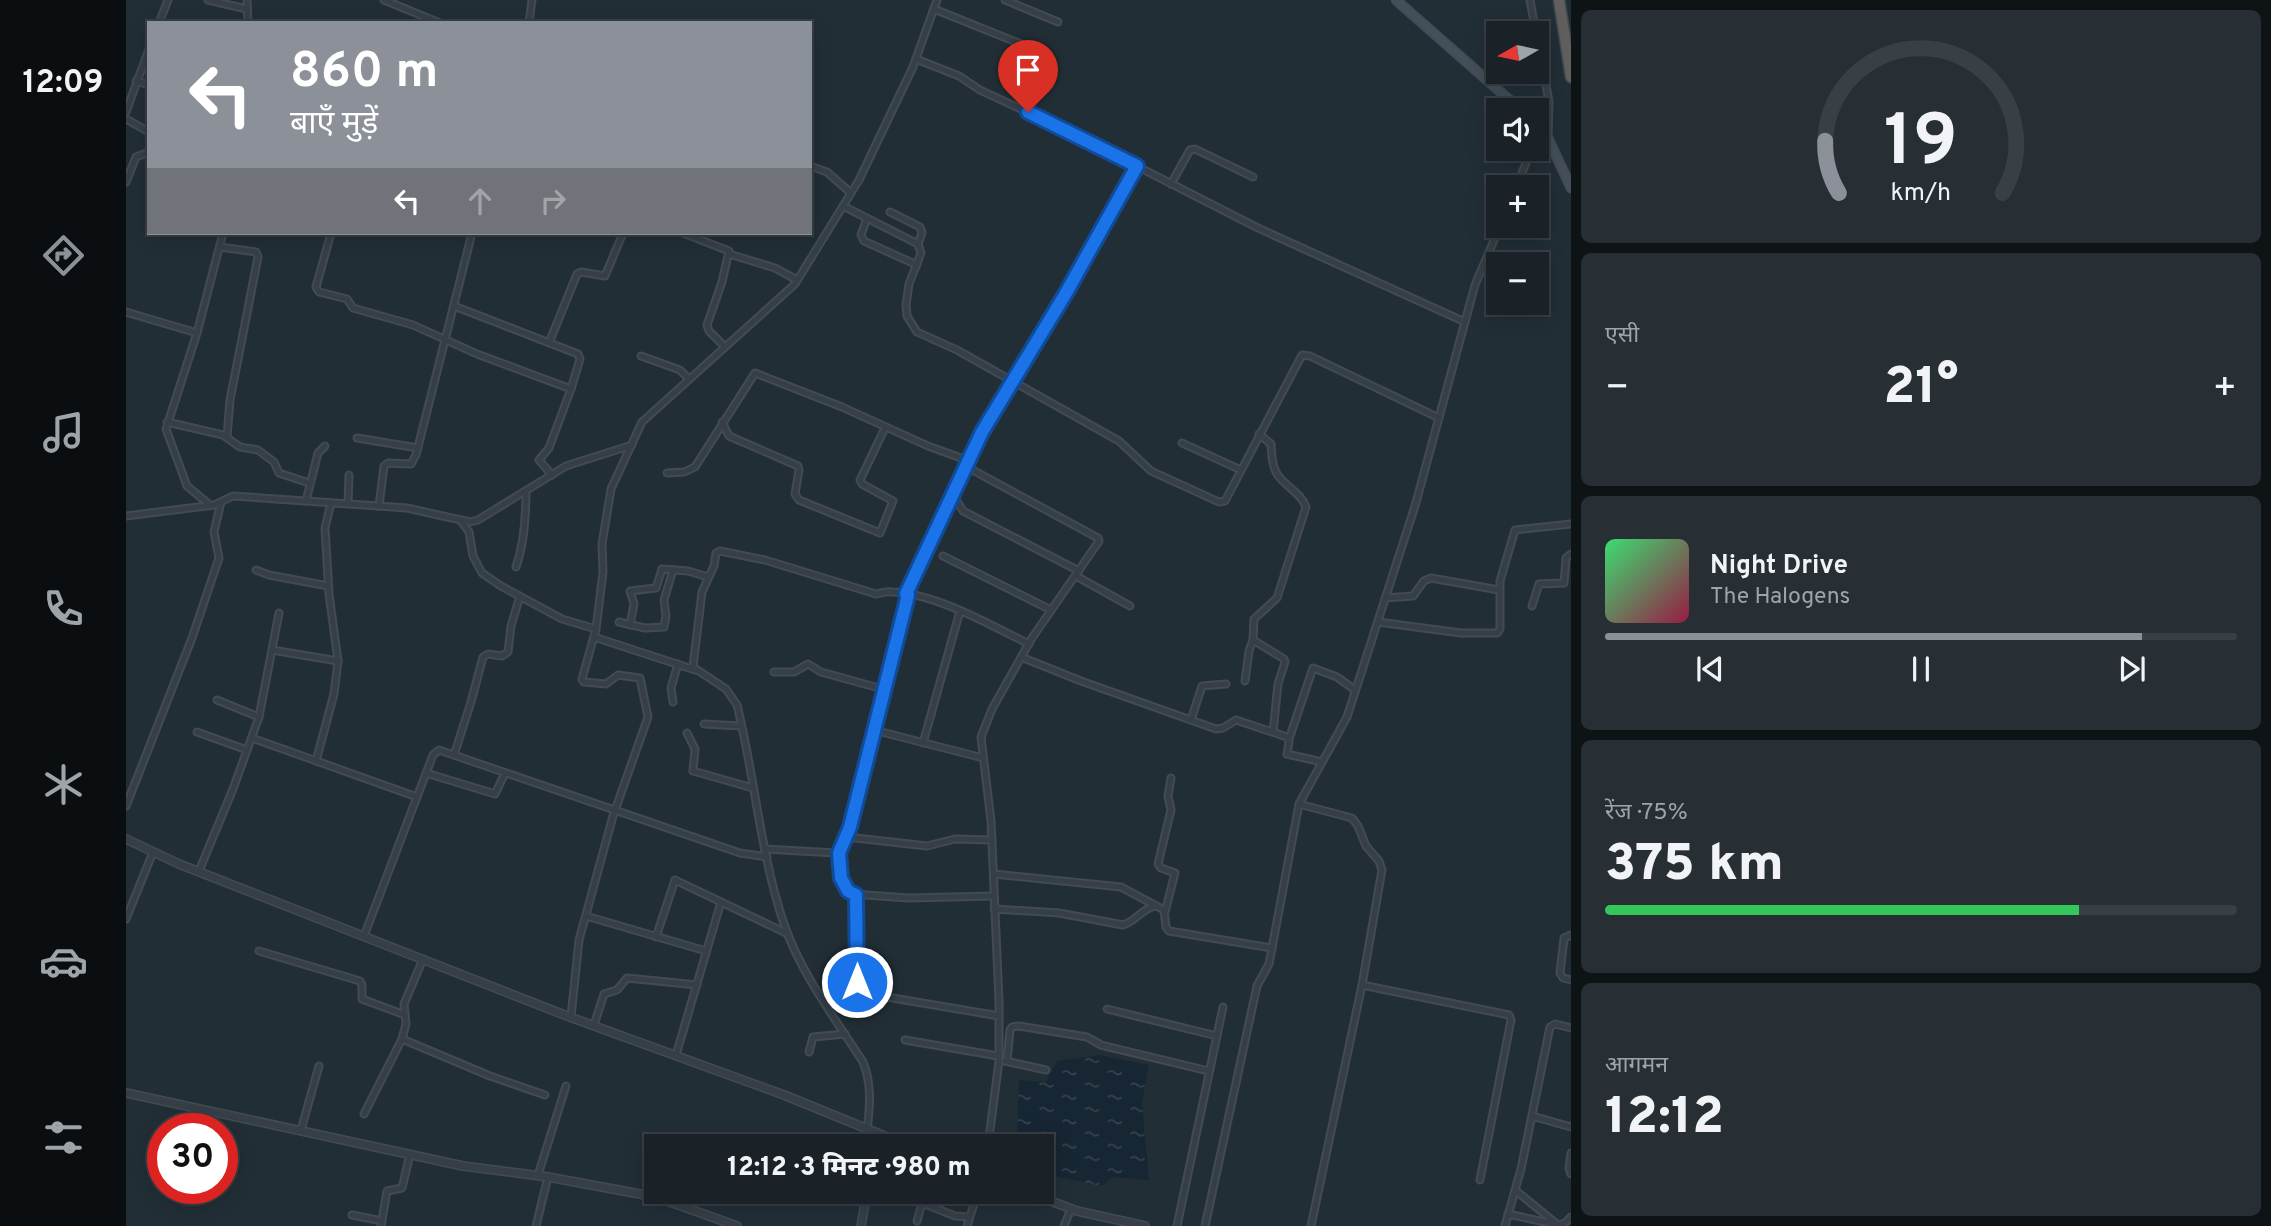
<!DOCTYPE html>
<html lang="hi">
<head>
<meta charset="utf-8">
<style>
	body { margin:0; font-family:Overpass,"Noto Sans Devanagari",sans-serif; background:#272f34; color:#f1f3f6; height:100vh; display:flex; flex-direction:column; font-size:26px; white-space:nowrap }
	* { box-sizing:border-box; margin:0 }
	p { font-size:23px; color:#9fa4a8 }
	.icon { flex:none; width:38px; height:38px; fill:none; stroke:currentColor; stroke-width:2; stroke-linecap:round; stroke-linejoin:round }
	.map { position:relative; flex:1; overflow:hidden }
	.sheet { display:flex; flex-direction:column; gap:10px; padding:10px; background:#0e1316; width:700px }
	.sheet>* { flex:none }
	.top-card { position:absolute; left:21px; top:21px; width:665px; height:214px; border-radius:0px; box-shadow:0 4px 18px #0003,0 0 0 2px #383f45; background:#8c9099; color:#fff; overflow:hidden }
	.needle { width:46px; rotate:261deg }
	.tools { position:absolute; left:1360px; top:21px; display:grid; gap:14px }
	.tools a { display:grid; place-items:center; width:63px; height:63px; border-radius:0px; background:#1a2228; box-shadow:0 4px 18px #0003,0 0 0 2px #383f45; font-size:35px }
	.speed { position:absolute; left:21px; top:1113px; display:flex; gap:14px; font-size:35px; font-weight:700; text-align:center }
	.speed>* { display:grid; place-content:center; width:91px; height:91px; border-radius:50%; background:#1a2228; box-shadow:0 4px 18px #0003,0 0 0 2px #383f45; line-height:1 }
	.speed .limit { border:10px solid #d22; background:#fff; color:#111 }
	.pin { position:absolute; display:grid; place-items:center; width:60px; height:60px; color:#fff; margin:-72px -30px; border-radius:50% 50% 50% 0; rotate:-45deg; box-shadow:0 0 7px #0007 }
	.pin .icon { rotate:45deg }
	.me { position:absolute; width:77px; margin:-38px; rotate:0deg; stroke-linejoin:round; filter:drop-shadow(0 0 5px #0008) }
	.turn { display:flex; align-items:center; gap:24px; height:147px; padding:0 28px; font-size:32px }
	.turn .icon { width:91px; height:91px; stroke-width:2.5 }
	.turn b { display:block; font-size:49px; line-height:60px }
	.lanes { display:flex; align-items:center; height:66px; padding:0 28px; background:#0003; justify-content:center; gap:35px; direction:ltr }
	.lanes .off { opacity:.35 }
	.big { font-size:52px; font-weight:800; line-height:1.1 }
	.sheet .tile { flex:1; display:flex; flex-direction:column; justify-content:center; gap:10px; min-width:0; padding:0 24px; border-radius:10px; background:#272f34 }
	.sheet .dial { align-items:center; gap:0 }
	.dial svg { height:182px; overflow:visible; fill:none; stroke:#383f45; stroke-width:7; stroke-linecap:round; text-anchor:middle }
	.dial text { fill:#f1f3f6; stroke:none }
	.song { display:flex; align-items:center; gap:21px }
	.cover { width:84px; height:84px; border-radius:10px; background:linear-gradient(135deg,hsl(140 70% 55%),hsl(340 70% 35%)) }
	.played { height:7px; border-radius:4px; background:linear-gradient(90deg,#8c9099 85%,#383f45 85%) }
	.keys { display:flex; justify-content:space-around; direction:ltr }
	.heat { display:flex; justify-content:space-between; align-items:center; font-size:38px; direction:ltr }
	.charge { height:10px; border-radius:5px; background:linear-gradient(90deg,#34c759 75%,#383f45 0) }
	.trip { position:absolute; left:518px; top:1134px; width:410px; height:70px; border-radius:0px; background:#1a2228; box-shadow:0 4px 18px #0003,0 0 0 2px #383f45; font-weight:800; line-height:70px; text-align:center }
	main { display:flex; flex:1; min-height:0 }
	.tabs { display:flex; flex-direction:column; width:126px; justify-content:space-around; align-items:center; background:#0a0e10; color:#9fa4a8 }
	.tabs .icon { width:49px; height:49px }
	.tabs .on { color:#8c9099 }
	.tabs b { font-size:32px; color:#f1f3f6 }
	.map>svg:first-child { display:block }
</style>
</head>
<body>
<main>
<nav class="tabs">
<b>12:09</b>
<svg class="icon on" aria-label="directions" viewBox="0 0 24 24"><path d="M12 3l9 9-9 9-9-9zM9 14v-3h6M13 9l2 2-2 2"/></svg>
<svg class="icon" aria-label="music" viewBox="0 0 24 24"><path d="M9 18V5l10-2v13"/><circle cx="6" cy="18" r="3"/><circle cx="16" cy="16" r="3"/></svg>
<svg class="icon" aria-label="phone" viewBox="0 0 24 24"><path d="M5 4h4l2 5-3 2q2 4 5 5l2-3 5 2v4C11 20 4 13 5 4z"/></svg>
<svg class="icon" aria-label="climate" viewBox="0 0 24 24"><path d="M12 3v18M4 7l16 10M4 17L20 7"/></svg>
<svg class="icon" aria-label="car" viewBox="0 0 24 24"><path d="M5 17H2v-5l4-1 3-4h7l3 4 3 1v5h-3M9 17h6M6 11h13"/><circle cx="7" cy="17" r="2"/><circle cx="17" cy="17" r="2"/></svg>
<svg class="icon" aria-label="filters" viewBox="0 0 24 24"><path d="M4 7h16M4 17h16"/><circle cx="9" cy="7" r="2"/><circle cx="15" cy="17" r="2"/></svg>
</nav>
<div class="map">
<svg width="1445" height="1226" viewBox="0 0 1445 1226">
	<defs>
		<pattern id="water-ripples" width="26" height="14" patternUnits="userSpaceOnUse" patternTransform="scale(1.75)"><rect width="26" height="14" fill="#172633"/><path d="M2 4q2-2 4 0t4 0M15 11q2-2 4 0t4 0" fill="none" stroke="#36434f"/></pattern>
	</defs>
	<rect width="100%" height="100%" fill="#222e36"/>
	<polygon fill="url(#water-ripples)" points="974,1055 1023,1065 1016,1103 1023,1180 986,1177 976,1186 924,1175 923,1148 891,1142 893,1080 920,1082 931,1061"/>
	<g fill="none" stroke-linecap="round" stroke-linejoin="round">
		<g stroke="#424b53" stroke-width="9">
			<g id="minor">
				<polyline points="82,0 121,9"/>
				<polyline points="121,0 122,23"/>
				<polyline points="258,0 314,23"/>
				<polyline points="879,0 932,22"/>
				<polyline points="1404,0 1410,33"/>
				<polyline points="808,9 920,54"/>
				<polyline points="33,23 42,0"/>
				<polyline points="403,23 406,0"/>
				<polyline points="1410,35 1423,101 1422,138"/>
				<polyline points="790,59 833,76 854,90 942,131 1132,228 1339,322"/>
				<polyline points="10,81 23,85"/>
				<polyline points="0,112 23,49"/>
				<polyline points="0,119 23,132"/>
				<polyline points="684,166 701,172 725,193"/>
				<polyline points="0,182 10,157 23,152"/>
				<polyline points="1045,184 1064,150 1069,149 1127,177"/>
				<polyline points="1390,187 1406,149"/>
				<polyline points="717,206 792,244 795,253 783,284 780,305 781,316 791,332 831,350 993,441 1025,471 1093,502 1099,501 1176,355 1184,356 1313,418"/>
				<polyline points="764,212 794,227 796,233 792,244"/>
				<polyline points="741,218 735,235 738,241 791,265"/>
				<polyline points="205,233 190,287 193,292 221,299 227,308 287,325 351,354 445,389 423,448 413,460 426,475"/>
				<polyline points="557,233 603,251 596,282 581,325 583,331 599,347"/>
				<polyline points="94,247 130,252 132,257 104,400 101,437"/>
				<polyline points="603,254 649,268 671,280"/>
				<polyline points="328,306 452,354 454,359 445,389"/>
				<polyline points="0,312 71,333"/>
				<polyline points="423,343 451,274 455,272 479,276 497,233"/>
				<polyline points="515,356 554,370 563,379"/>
				<polyline points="41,422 97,435 114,447 132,450 148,462 153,473 183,483"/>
				<polyline points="596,422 603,436 672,466 673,470 669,494 673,500 754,533 767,501 736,484 734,480 759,428"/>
				<path d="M1133,434L1145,444C1146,454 1145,462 1150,472C1157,486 1175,492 1180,507L1151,598L1128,619L1127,640L1158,659L1159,662L1152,684L1147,732"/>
				<polyline points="231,438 292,448"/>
				<polyline points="1056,443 1115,470"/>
				<polyline points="841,467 972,538 973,541 906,638 866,709 855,737 865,821 873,1001 873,1061 862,1146"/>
				<polyline points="541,473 558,472 569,467 629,373 716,407 802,446 843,461"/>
				<polyline points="826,493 837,511 953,571"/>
				<polyline points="180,501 192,453 199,446"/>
				<polyline points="222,504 223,475"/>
				<polyline points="84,505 61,486 40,429 71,333 97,233"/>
				<polyline points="253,506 258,466 262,463 285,464 290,455 346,233"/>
				<polyline points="0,516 88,505 107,496 281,508 344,522 352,520 440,466 506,445"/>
				<polyline points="335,521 343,532 347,556 356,573 375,586 436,619 470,629"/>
				<polyline points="817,556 925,610"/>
				<path d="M390,567C398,544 400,516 400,491"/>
				<polyline points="130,570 143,575 202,586"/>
				<polyline points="950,576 1004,606"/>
				<polyline points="780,595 856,432 940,293 1011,166"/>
				<polyline points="1259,598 1287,596 1298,581 1305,578 1373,590"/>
				<polyline points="1406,606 1413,584 1438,583 1440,558 1445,554"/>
				<polyline points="493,622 519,628 538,627 540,616 538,600 547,570"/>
				<polyline points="1252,622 1335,633 1371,633 1374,629 1374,581 1389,530 1445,524"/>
				<polyline points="504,625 508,604 504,591 530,588 536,569 562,571 582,577"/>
				<polyline points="468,637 569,670"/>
				<polyline points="146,650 212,661"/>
				<polyline points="895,657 955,681 1090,729 1097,728 1110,720 1161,737 1163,742 1161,754 1196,762"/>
				<polyline points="648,672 668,672 682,664 695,672 753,688 757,692"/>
				<polyline points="1119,681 1123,651 1127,640"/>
				<polyline points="91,700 133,717"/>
				<polyline points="547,702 545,688 552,664"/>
				<polyline points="1065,720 1076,686 1100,684"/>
				<polyline points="578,724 615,726"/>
				<polyline points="748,730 857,758"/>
				<polyline points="71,732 121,750"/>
				<polyline points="561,733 569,749 567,771 627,788"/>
				<polyline points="126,738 291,797"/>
				<polyline points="1163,739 1187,668 1211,677 1229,690"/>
				<polyline points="797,743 834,611"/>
				<polyline points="328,755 345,702 357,657 362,654 376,656 382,652 385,626 394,596"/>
				<polyline points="190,761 208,694 212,661 203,594 199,528 205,503"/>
				<polyline points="300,773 369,794 379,773"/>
				<polyline points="1173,804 1226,818 1232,826 1240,846 1253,861 1256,870 1236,985 1185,1226"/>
				<polyline points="0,806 66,638 93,558 88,532 95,502"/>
				<polyline points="721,837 801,846 829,839 866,840"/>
				<polyline points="639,849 710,853 716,851 724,827 782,595"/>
				<polyline points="713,853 715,878 726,894 783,898 868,896"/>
				<polyline points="73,871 107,789 133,717 153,613"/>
				<polyline points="868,874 995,887 1038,910 1040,927 1043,931 1146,948"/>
				<polyline points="730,895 731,982 737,993 873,1016"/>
				<path d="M868,909L933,913L997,925C1011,921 1015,909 1029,906"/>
				<polyline points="1039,912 1049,873 1035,868 1032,864 1045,810 1042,796 1045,778"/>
				<polyline points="460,916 580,951"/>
				<polyline points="0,919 27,852"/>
				<polyline points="1445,935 1438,938 1434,973 1437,978 1445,980"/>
				<polyline points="238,936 307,755 313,750 614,853 641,857"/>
				<polyline points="530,937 549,880 662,934"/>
				<polyline points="133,951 234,981 236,985 236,999 279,1015"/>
				<polyline points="1236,985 1383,1015 1385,1020 1354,1180"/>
				<polyline points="981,1009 1091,1036"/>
				<polyline points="445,1017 453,940 487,816 522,717 514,678 492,675 480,684 458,682 456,679 470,629 477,572 476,544 485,489 516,422 669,284 733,180 787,67 811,0"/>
				<polyline points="468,1025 478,994 491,990 501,978 571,985"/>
				<polyline points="276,1039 364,1076 419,1095"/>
				<polyline points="779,1040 872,1056"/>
				<polyline points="683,1052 687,1037 719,1034"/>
				<polyline points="550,1055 595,902"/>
				<polyline points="879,1061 920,1070"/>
				<polyline points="881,1061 884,1030 886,1027 893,1026 961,1037 975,1045 1083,1071"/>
				<polyline points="238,1114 276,1039 280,1024 278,1004 297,959"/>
				<polyline points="1406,1116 1445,1127"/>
				<polyline points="175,1130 193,1066"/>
				<path d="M741,1130C744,1107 746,1084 737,1062C710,1020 674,972 658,924C634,853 629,777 611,705L600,689L567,667L576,592L588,566L590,553L594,551L639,560L750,594C755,593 761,591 766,592C809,593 864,625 903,644"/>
				<polyline points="1445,1153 1443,1168 1445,1174"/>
				<polyline points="412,1175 440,1086"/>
				<polyline points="1389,1190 1432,1225"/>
				<polyline points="781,1199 783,1192"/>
				<polyline points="1382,1214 1432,1225 1439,1223 1445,1217"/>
				<polyline points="226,1215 256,1221"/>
				<polyline points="791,1221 795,1207 799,1204 829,1216 843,1217"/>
				<polyline points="255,1226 261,1191 276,1188 284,1154"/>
				<polyline points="410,1226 422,1177"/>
				<polyline points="841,1226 852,1192"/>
				<polyline points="938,1226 945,1209"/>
				<polyline points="1051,1226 1097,1007"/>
				<polyline points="1079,1226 1131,986 1143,964 1173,804 1221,717 1289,506 1349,285 1374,226"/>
				<polyline points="1379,1226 1395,1169 1424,1027 1429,1024 1445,1028"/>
			</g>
		</g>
		<g stroke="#424b53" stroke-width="10">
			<g id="tertiary">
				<polyline points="0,839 53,864 441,1016 658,1095 783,1146"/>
				<polyline points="0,1093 337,1166 422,1177 530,1197 611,1226"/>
				<polyline points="749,1146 751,1134"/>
				<polyline points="901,1192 951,1211 1019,1226"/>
				<polyline points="735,1226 741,1192"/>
			</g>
		</g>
		<g stroke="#424b53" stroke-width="11">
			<g id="secondary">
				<polyline points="1270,0 1395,110"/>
				<polyline points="1410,127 1422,138 1445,188"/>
			</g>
		</g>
		<g stroke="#404a51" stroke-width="13">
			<polyline id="trunk" points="1433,0 1445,77"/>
		</g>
		<use href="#minor" stroke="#363f47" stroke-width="5"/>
		<use href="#tertiary" stroke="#363f47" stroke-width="7"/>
		<use href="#secondary" stroke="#444f59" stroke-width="8"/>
		<use href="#trunk" stroke="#605f5d" stroke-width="10"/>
	</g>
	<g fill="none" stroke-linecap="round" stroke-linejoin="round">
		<g stroke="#114b97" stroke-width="18">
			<polyline id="route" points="731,982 730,895 722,891 715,878 713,853 724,827 782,595 780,594 856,432 940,293 1011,166 902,112"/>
		</g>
		<use href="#route" stroke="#1a73e8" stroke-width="12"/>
	</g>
</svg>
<div class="tools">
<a><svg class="needle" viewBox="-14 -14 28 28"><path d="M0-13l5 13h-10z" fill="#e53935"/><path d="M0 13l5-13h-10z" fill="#9fa4a8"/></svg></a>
<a><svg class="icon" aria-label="sound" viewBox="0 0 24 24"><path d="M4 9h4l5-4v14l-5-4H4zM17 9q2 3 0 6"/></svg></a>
<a>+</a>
<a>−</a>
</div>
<div class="speed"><div class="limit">30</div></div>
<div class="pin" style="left:902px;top:112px;background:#d93025"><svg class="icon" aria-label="arrive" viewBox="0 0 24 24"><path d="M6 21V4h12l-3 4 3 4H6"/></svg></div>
<svg class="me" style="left:731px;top:982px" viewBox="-20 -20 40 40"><circle r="17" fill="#1a73e8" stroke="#fff" stroke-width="3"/><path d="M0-11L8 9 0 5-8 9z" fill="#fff"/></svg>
<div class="trip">12:12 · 3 मिनट · 980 m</div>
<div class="top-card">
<div class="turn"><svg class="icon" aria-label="left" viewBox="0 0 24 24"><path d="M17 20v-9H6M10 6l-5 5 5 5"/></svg><div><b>860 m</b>बाएँ मुड़ें</div></div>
<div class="lanes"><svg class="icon" aria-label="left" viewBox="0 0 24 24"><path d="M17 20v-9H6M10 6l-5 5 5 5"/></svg><svg class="icon off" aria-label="ahead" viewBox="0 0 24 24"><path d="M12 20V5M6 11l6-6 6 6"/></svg><svg class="icon off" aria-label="right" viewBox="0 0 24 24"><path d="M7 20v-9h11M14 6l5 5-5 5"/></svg></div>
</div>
</div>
<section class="sheet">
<div class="tile dial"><svg viewBox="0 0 100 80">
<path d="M14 69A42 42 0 1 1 86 69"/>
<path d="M14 69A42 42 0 0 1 8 46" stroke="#8c9099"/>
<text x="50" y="56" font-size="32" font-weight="700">19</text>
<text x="50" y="72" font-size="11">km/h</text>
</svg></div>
<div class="tile"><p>एसी</p>
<div class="heat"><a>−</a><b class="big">21°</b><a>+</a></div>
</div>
<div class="tile">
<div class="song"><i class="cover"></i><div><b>Night Drive</b><p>The Halogens</p></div></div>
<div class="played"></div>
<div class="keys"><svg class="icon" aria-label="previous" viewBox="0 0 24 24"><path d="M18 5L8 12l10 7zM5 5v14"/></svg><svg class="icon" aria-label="pause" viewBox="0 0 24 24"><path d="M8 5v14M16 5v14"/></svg><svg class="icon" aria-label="next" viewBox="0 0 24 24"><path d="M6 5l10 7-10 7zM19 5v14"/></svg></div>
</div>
<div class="tile"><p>रेंज · 75%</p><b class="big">375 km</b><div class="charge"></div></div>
<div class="tile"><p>आगमन</p><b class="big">12:12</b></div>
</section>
</main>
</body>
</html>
